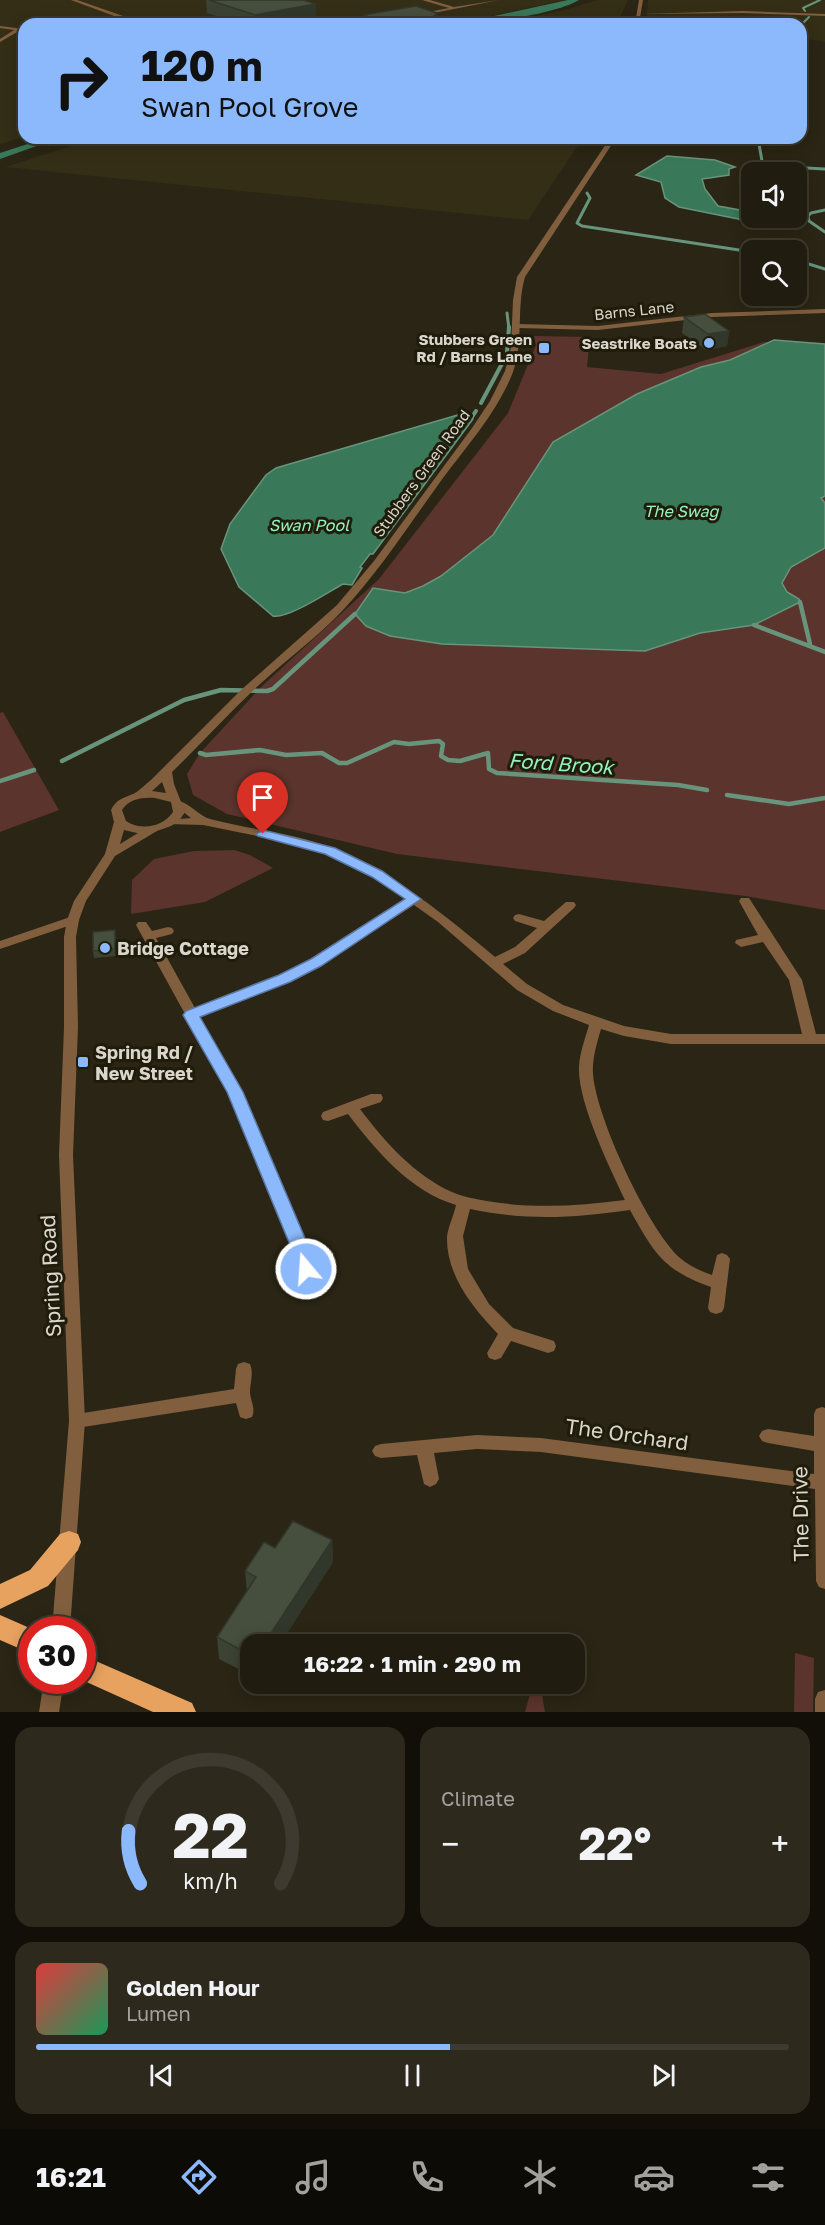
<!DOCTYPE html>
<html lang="en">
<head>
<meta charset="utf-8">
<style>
	body { margin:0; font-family:"Golos Text",sans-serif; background:#2d291d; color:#f1f3f6; height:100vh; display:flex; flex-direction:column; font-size:22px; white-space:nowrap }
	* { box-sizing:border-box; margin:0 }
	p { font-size:20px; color:#a2a19e }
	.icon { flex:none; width:33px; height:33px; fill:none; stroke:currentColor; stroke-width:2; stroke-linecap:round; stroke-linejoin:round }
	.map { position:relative; height:1712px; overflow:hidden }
	.details { display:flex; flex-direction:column; gap:15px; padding:15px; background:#120f08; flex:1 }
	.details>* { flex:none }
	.banner { position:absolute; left:18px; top:18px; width:789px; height:126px; border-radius:18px; box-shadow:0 3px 15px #0003,0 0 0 2px #3d3a2f; background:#8cb9fc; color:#111; overflow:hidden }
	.controls { position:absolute; left:741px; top:162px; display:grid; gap:12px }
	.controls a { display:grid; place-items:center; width:66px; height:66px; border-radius:12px; background:#201c0f; box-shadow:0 3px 15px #0003,0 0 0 2px #3d3a2f; font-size:30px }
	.speed { position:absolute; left:18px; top:1616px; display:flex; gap:12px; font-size:30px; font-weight:700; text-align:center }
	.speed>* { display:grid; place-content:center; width:78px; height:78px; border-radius:50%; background:#201c0f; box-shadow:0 3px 15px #0003,0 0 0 2px #3d3a2f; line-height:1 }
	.speed .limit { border:9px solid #d22; background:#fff; color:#111 }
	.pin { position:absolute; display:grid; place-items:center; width:51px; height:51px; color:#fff; margin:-62px -26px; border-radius:50% 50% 50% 0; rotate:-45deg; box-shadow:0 0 6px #0007 }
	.pin .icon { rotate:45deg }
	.me { position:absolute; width:66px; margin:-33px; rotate:342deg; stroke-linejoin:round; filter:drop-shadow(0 0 4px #0008) }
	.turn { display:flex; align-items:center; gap:21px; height:126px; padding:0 24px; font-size:27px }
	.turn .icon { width:78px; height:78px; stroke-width:2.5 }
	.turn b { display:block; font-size:42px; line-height:51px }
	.big { font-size:45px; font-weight:700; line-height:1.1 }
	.details .widget { flex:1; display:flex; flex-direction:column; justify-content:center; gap:9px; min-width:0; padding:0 21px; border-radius:18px; background:#2d291d }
	.details .dial { align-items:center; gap:0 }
	.dial svg { height:156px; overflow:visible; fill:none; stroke:#3d3a2f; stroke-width:7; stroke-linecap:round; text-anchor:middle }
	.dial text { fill:#f1f3f6; stroke:none }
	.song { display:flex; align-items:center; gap:18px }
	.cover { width:72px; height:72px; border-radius:9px; background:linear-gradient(135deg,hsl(0 70% 55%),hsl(150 70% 35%)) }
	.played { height:6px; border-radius:3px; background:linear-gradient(90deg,#8cb9fc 55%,#3d3a2f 55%) }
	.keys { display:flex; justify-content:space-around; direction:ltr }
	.heat { display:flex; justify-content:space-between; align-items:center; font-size:33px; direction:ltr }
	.details .tiles { flex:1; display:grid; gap:15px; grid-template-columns:1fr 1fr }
	.widget:last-child { grid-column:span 2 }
	.trip { position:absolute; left:240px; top:1634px; width:345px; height:60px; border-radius:18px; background:#201c0f; box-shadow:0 3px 15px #0003,0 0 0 2px #3d3a2f; font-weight:700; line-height:60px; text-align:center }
	.dock { display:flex; height:96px; justify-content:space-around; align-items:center; background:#0d0b06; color:#a2a19e }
	.dock .icon { width:42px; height:42px }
	.dock .current { color:#8cb9fc }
	.dock b { font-size:27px; color:#f1f3f6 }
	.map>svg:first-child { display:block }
</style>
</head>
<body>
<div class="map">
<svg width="825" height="1712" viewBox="0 0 825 1712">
	<rect width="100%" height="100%" fill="#2a2514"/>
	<g fill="#342e16">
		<polygon points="0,0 565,0 454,24 24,24 24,137 0,144"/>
		<polygon points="597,0 628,0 617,24 496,24 565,10"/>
		<polygon points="648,0 825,0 825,42 801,38 801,24 646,24"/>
		<polygon points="96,138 583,138 528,220 5,167"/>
	</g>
	<g fill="#5a342d">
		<polygon points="534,336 590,337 587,367 661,374 764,342 825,343 825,910 745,896 397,854 227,814 193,795 187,774 200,753 262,686 379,579 508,413 536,345"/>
		<polygon points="3,712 59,810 0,832 0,713"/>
		<polygon points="234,850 250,855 273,868 205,902 131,914 132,880 154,859 194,851"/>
		<polygon points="795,1653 814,1658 813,1712 794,1712"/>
		<polygon points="533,1683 540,1683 545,1712 525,1712"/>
	</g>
	<g fill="#397859" stroke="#69947c" stroke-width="1.5">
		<polygon points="667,156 715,160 735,167 729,169 729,175 702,179 705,189 718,206 751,212 751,217 743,220 679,207 665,198 661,182 636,175"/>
		<polygon points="774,340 825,344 825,496 821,498 825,503 825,548 791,567 782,583 787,592 799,599 800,602 754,625 700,633 645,651 442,644 390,636 366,626 355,614 373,588 405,593 423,586 441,576 493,535 553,442 637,394 701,367 730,360"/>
		<path d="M461,414H466L473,419L373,554H370L360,567L362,568L352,585L343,584C328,592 288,619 273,616L239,587L221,549L230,524L266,475L276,468Z"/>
	</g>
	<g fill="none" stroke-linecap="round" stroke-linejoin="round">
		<g stroke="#69947c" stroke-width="2">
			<polyline points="805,11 803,8 820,0"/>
			<polyline points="801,25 809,17"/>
		</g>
		<g stroke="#69947c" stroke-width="3">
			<polyline points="759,144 762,161 769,166 825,169"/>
			<polyline points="587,193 590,198 577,223 582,226 752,252"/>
			<polyline points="825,210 811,213 808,216 809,221 825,232"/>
			<polyline points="796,260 825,269"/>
			<polyline points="507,313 509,329"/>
		</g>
		<g stroke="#69947c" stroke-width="4">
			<polyline points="507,353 509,327"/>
			<polyline points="481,403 504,360"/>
			<polyline points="472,417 476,411"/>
		</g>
		<g stroke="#69947c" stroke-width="4.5">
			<polyline points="800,602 810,644"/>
			<polyline points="754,625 825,652"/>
			<polyline points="200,753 206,755 260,750 286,755 322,753 339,763 347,763 394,742 409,744 439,741 443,744 441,756 448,760 460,761 488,753 489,769 497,773 678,785 707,790"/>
			<polyline points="62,761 184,700 221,690 267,691 273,689 355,614"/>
			<polyline points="0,781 34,770"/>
			<polyline points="727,795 789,804 825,798"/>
		</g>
		<g fill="#397859" fill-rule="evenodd">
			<path d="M568,0H579C556,14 486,24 457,24Z"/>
			<polygon points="46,138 59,138 0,159 0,153"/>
		</g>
		<g fill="#805e3e" fill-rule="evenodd">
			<polygon points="71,0 77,0 129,18 132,24 128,24 125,20"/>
			<polygon points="422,0 430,0 454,7 499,0 419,16 417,14 449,8"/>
			<polygon points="743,11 825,14 825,16 743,13 639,14"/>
			<polygon points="0,26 24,29 24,31 19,31 0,42 0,39 14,30 0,28"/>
			<polygon points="825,309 825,313 712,317 598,330 517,328 513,326 517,324 598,326 712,313"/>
			<path d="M179,801C191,804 199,816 210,819C251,830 296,833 335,849C395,874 446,916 495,957L515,947L537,928L515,921L513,918L515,915L519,914L544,921L566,902H574L576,905L574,908L525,953L503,964L527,984L563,1005L624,1026L671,1034H802L789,980L763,942L741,947L735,943L736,940L758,935L739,901L741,898H749L802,980L816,1034H825V1044H671L624,1036L601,1029C597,1043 592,1059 593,1074C596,1117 648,1229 680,1258C689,1266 701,1271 712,1275L717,1255L722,1253L727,1255L730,1259L724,1308L722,1312L716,1314L710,1312L708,1308L711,1287C663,1270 654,1253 630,1210C574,1218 527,1221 470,1209L463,1236L468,1269L489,1304L513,1328L554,1341L556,1346L554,1351L548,1353L511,1341L501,1358L495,1360L489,1358L487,1353L498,1334C473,1308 446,1275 447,1237C448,1227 454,1215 456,1205C410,1191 377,1152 348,1114L328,1121L323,1120L321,1116L323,1112L371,1094H381L383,1098L381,1102L360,1109C385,1142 414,1175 452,1192C463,1197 476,1199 487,1201C534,1209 578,1206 625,1200C610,1168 577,1101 579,1066C580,1052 585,1039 589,1025L553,1011L517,990L438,922L414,905L321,965L289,981L200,1017L242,1092L309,1250L326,1248L331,1250L334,1254L331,1258L313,1262L314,1269L312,1273L306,1275L300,1273L296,1257L228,1092L136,925L138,922H146L152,931L168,927L172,928L174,931L172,934L156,938L195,1008L279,975L311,959L406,899L373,877L326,854L281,841L203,825L168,824L166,822L168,820L191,818L173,804Z"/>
			<polygon points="73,916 77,917 79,920 77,923 0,949 0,941"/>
			<path d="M244,1362L250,1364C254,1373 250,1383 250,1393C251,1402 256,1409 252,1417L246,1419L240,1417L236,1403L77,1428L71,1426L69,1421L71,1416L77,1414L234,1389L236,1369L238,1364Z"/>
			<polygon points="822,1407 825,1408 825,1589 819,1587 816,1581 815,1489 541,1452 477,1449 434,1453 439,1479 436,1484 430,1487 424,1484 417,1455 381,1458 375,1456 372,1451 375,1446 381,1444 477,1435 541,1438 814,1474 814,1451 768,1443 762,1441 759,1436 762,1431 768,1429 814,1436 814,1414 816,1409"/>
			<polygon points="825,1690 825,1712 815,1712 815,1699 818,1692"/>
		</g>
		<g fill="#805e3e" fill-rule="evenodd">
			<polygon points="639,0 643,0 639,24 635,24"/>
			<path d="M610,138H616L525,277C516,308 524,342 513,372C498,411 468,445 443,478C411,522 381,569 344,609C318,637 287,659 259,685C229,713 201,744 172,772L174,784L185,812L179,821L171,826L157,831L115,856L86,901L79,920L76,937L78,1027L73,1155L85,1421L70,1629H52L69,1421L59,1155L64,1027V937L67,920L74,901L105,854L114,822L111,810C116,799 124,798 135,793C140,790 146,784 151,780L241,690L337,605L374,561L472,428L490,401L505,371L511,347L513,300L517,277ZM162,782L166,793L152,791ZM155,798L171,802L173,812C163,827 141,831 126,821L122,810C129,799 142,797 155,798ZM124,830L137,833H138L120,844Z"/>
			<polygon points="44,1680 64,1680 59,1712 39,1712"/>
		</g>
		<g fill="#e8a260" fill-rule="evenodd">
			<polygon points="69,1531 78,1534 81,1542 78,1550 48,1586 0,1609 0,1584 30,1570 60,1534"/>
			<polygon points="0,1615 32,1629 32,1654 0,1640"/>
			<polygon points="82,1655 192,1703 196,1712 153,1712 82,1680"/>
		</g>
	</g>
	<g fill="#3c4334">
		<polygon points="206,0 303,0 316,4 316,18 284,24 240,24 207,13"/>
		<polygon points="363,15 437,24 363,24"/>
		<polygon points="684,317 729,331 727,346 706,350 682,333"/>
		<polygon points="116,938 116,956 94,958 93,951"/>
		<polygon points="332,1540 333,1562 280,1644 250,1644 250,1675 219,1659 217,1637 247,1592 245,1571 275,1548"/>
	</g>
	<g fill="#31372b">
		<polygon points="316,4 316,18 284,24 256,24 255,15"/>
		<polygon points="437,13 437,24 423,24"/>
		<polygon points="729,331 727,346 706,350 708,334"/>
		<polygon points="332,1540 333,1562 280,1644 264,1644"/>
	</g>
	<g fill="#464e3d" stroke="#31372b" stroke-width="1.5">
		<polygon points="209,0 303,0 316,4 255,15"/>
		<polygon points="416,6 437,13 428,22 423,24 385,24 386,23 363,15"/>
		<polygon points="705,314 729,331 708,334 684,317"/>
		<polygon points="115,930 115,949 93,951 93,932"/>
		<polygon points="293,1521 332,1540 264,1644 250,1644 250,1655 217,1637 256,1577 245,1571 264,1542 275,1548"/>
	</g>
	<polygon fill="#8cb9fc" stroke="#5b78a4" stroke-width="1.5" points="263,830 335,848 382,871 421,899 321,966 290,982 200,1017 243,1092 313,1257 315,1269 313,1274 306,1276 300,1274 295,1257 227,1092 183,1015 186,1011 279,975 311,959 405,899 372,877 325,854 258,836 256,834"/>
	<g fill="#8cb9fc" stroke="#201c0b" stroke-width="2">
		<circle cx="709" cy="343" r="6"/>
		<rect x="538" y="342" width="12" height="12" rx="3"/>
		<circle cx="105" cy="948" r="6"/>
		<rect x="77" y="1056" width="12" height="12" rx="3"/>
	</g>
	<g text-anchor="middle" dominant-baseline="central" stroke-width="6" stroke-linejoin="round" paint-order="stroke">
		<g font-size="15" fill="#d9d7cc" stroke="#201c0b">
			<text transform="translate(634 310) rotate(-6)">Barns Lane</text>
			<text transform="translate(421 473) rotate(-54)">Stubbers Green Road</text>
		</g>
		<g font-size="15" font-weight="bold" fill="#d9d7cc" stroke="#201c0b" text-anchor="end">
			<text x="532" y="339">Stubbers Green<tspan x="532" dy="17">Rd / Barns Lane</tspan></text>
			<text x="697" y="343">Seastrike Boats</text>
		</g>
		<g font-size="16" font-style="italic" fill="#94f1c1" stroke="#201c0b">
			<text x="681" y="511">The Swag</text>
			<text x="309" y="525">Swan Pool</text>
		</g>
		<g font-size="18" font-weight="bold" fill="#d9d7cc" stroke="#201c0b" text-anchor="start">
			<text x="117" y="948">Bridge Cottage</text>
			<text x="95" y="1052">Spring Rd /<tspan x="95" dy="21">New Street</tspan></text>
		</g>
		<g font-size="20" font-style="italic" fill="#94f1c1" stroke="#201c0b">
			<text transform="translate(561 763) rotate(4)">Ford Brook</text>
		</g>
		<g font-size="21" fill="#d9d7cc" stroke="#201c0b">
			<text transform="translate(50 1276) rotate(-93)">Spring Road</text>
			<text transform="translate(627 1434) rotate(8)">The Orchard</text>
			<text transform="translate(800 1514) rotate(-91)">The Drive</text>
		</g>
	</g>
</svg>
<div class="controls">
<a><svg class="icon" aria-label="sound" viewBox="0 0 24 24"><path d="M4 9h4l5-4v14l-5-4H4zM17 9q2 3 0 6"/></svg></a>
<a><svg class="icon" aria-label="search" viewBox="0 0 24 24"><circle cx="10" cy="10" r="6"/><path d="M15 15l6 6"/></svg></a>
</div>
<div class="speed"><div class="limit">30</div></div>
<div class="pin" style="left:263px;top:834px;background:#d93025"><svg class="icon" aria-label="arrive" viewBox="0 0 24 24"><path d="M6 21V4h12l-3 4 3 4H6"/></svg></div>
<svg class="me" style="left:306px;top:1269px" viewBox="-20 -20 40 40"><circle r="17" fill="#8cb9fc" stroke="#fff" stroke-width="3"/><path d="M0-11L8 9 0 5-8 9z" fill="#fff"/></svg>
<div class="trip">16:22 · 1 min · 290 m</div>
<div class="banner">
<div class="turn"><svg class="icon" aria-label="right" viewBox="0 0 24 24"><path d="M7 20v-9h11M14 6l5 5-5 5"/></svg><div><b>120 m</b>Swan Pool Grove</div></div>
</div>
</div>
<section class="details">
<div class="tiles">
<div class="widget dial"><svg viewBox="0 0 100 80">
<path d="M14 69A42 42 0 1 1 86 69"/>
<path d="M14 69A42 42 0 0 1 8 42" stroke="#8cb9fc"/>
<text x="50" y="56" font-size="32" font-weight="700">22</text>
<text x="50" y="72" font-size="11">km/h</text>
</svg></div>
<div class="widget"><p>Climate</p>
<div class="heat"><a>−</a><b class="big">22°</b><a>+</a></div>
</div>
<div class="widget">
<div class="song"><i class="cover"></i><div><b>Golden Hour</b><p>Lumen</p></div></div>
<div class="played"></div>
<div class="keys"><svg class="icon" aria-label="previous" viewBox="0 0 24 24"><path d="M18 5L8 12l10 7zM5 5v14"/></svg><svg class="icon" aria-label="pause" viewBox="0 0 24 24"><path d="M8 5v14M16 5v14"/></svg><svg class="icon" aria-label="next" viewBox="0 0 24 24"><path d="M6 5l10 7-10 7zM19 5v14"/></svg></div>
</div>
</div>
</section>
<nav class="dock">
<b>16:21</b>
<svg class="icon current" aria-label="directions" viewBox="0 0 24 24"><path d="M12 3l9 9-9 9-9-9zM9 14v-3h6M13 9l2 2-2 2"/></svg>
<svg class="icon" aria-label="music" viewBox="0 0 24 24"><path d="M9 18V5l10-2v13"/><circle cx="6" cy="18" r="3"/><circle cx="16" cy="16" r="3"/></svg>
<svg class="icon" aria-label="phone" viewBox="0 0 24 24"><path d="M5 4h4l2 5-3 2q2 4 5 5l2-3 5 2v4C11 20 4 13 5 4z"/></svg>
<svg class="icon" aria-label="climate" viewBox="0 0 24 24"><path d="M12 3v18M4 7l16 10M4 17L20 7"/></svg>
<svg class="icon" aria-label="car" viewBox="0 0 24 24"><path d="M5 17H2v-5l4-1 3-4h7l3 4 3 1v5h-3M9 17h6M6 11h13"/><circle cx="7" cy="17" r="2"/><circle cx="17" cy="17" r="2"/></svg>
<svg class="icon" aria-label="filters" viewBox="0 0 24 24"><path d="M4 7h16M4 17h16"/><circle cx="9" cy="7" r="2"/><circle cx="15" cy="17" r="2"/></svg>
</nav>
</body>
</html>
